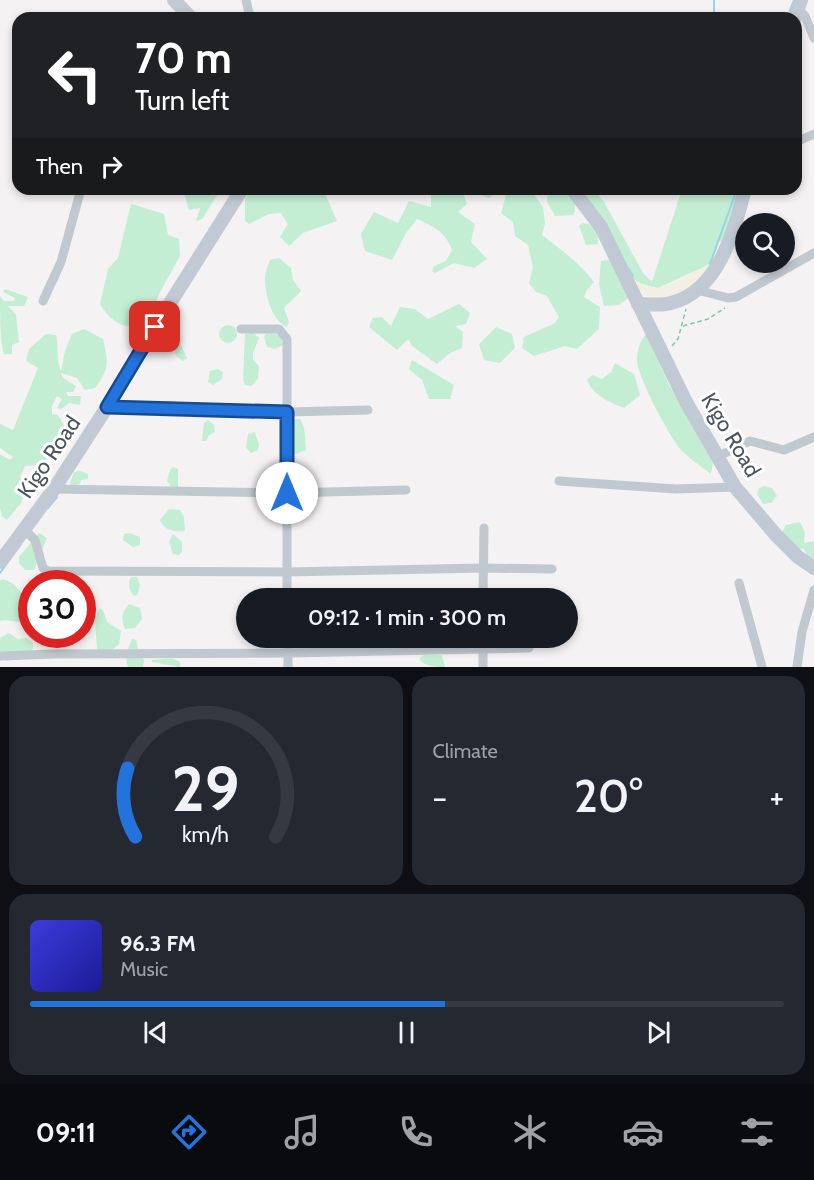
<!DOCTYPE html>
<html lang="en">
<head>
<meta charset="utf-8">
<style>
	body { margin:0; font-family:Cabin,sans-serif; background:#242831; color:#f1f3f6; height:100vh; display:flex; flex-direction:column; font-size:22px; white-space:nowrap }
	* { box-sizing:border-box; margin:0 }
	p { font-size:20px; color:#9ea1a6 }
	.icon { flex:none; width:33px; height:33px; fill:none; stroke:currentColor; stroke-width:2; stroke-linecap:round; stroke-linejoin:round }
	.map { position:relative; height:667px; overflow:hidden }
	.drawer { display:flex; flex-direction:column; gap:9px; padding:9px; background:#0d0f14; flex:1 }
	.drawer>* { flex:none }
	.banner { position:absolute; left:12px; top:12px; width:790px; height:183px; border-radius:18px; box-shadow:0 3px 9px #0003; background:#202124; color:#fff; overflow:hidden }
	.buttons { position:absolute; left:735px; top:213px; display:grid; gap:12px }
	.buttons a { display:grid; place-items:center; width:60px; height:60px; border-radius:50%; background:#171b24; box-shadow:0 3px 9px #0003; font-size:30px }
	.speed { position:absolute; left:18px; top:570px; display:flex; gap:12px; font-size:30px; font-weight:700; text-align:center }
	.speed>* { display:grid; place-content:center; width:78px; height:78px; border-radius:50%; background:#171b24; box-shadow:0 3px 9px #0003; line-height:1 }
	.speed .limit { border:9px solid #d22; background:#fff; color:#111 }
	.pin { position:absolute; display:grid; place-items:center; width:51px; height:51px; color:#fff; margin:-26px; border-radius:12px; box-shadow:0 3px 9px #0006 }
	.me { position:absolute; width:66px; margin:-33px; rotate:0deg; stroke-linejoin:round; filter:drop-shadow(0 0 4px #0008) }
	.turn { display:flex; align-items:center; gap:21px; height:126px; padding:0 24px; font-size:27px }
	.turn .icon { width:78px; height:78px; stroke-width:2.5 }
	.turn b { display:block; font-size:42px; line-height:51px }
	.then { display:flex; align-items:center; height:57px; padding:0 24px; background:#0003; gap:12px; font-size:22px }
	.big { font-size:45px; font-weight:600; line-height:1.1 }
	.drawer .card { flex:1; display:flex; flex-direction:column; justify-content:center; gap:9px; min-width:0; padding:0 21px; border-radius:18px; background:#242831 }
	.drawer .dial { align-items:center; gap:0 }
	.dial svg { height:156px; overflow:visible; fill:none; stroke:#363941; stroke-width:7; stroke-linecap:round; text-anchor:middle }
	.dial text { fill:#f1f3f6; stroke:none }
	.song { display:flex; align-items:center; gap:18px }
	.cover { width:72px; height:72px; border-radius:9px; background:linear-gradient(135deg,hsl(240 70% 55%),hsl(240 70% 35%)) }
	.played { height:6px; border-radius:3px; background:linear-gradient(90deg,#2373dd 55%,#363941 55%) }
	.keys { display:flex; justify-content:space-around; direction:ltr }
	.heat { display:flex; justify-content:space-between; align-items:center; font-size:33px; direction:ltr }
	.drawer .tiles { flex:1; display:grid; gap:9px; grid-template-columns:1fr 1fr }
	.card:last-child { grid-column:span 2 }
	.trip { position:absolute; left:236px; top:588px; width:342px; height:60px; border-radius:30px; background:#171b24; box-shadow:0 3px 9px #0003; font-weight:600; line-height:60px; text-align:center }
	.tabs { display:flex; height:96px; justify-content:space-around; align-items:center; background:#090b0e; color:#9ea1a6 }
	.tabs .icon { width:42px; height:42px }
	.tabs .current { color:#2373dd }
	.tabs b { font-size:27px; color:#f1f3f6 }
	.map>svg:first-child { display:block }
</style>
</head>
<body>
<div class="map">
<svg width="814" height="667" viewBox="0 0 814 667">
	<rect width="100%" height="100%" fill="#f4f2f2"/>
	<g fill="#c4eed4">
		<polygon points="183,189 221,189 202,219 196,221 200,208 189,210"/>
		<polygon points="251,189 323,189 337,221 303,233 289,246 280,237 288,224 281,213 269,214 249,224 245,221 245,199"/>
		<path d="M431,189H462L467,204L458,212L475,224L471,242L487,259L474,268L454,263L435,273L432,271L434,266L446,261L452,250C445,231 434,227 417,219L406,233L392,260L365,251L361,234L374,212L398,223L409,201L431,207Z"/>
		<path d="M484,189H530L543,207L545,223L542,235C561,250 579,262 594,282L587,290L584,297L600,307L599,329L577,349L565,346L534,356L522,348L524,337L555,323L559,317L547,296L536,292L529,283L533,267L528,245L515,236L513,222L501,213L506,195L496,191L489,198L481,195Z"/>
		<polygon points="548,189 566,189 576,200 574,215 555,216 547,202"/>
		<polygon points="576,189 592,189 603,200 643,273 652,282 682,189 740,189 724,243 718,241 710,264 658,288 641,284 631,278"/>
		<path d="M131,204L164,214L168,235L179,239L180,256L159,294L153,310L135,327C119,327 108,318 100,304L108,269L118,258Z"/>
		<polygon points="582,223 589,224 597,231 598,244 586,245 579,226"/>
		<path d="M279,258L291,268L293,280L301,291L284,308L289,322L287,327C272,321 265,295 265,279C265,273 268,266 270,260Z"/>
		<polygon points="609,260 622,275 628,298 619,305 604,306 599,285 601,261"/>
		<path d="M5,289L28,297L24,306H8L16,315L19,342L12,345V354H4C0,344 0,310 0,296L4,301H14L15,298L3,292Z"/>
		<polygon points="459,304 470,313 466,324 455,326 463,332 462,348 450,353 437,364 412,346 408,339 397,350 369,327 373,318 382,317 391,326 400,307 415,309 428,319"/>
		<circle cx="228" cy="334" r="9"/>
		<polygon points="496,327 512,334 515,348 500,363 484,360 479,344"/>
		<path d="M84,329L103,339C108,362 110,368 95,388L85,390L77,378L61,373L63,378L76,386L73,392H66L68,396H81L80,405L69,403L61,409L57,408L62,399L57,396L52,406V414L58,415L64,426C57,448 51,466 25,466L20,477L26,487L21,503L7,520L2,516L0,508V454L10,460L13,457L0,448V424L13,430L38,368L26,361L29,349L46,334L56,335C59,347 56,360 61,371L65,351L72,334Z"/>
		<polygon points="254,333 259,338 253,353 253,360 259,366 258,378 252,386 245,385 243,379 245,334"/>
		<polygon points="270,333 281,335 283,345 275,349 267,347 264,337 266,334"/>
		<path d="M646,334L669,385L713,463L711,474C702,467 691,460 682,451C670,438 637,376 637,360C637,349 640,342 646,334Z"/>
		<polygon points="176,343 180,343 187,358 183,361 176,356 174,346"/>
		<polygon points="412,360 454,385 450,399 429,399 422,380 409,369"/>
		<path d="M615,363L634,374L640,395L624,408C609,402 594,396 587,380L592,375L602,379L611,372Z"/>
		<polygon points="218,369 223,372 222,379 213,385 208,382 210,371"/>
		<path d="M294,419H300C306,429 305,439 306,450L296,454L289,452Z"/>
		<polygon points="208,420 214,425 215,432 209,435 206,441 202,441 204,423"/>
		<polygon points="255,432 259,445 258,450 251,453 246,448 248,434"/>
		<polygon points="173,467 178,469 178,487 172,488 167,481 170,470"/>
		<polygon points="80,471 88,474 88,479 81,480 80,484 72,487 70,483 74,472"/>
		<polygon points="764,486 772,488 777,496 771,503 763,504 757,494 759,488"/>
		<path d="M169,509L180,510L184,517L185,531C175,532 164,531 160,520Z"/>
		<polygon points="800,522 805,533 804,543 814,541 814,560 809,561 804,549 796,549 781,534 786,525"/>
		<polygon points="39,533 47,538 34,570 25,570 19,563 19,557"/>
		<polygon points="130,533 140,537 140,545 133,547 123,540 124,534"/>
		<polygon points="173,534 182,542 182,552 179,555 173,554 169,542"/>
		<path d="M131,577H137L140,584L138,594L134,596C129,590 127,584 131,577Z"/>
		<path d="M2,579C17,583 21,592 28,605H31V610H28L29,619C18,626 11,618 0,621V581Z"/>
		<path d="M129,604L140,608L142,619L135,628L125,629C121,618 121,613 129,604Z"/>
		<polygon points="99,609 103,610 107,622 121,631 119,644 112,650 97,650 95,619"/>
		<polygon points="9,633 18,639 26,638 33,643 33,649 16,660 6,661 0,655 0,638"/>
		<path d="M132,639L136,640L138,649L144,660L143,667H128C124,657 128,649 132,639Z"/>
		<path d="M424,655H442L445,667C434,667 426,667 419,659Z"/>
		<polygon points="171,658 180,662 180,667 152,662 152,660"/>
	</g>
	<path fill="#f3efe4" d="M718,241L724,243C717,254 711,270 703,280C689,294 655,307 639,290C636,287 634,282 631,278C639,282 649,288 658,288C669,287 699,269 710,264Z"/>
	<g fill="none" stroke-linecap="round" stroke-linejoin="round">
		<g stroke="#93d6e8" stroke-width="2">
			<polyline points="714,0 714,18"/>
			<polyline points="787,18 794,0"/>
			<polyline points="710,264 737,189"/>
			<polyline points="628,268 633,276"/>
			<polyline points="48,508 57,497"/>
			<polyline points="0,573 21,544"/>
		</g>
		<g stroke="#7dcba5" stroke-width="1.5" stroke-dasharray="4.5 3" stroke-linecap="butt">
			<polyline points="683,326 708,319 725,308"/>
			<polyline points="672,346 678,339 686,309"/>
		</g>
		<g stroke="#c0c9cf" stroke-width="9">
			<polyline points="246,0 250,18"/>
			<polyline points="797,9 805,16 814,38"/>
			<polyline points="796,142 814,134"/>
			<polyline points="697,290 728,298 736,297 814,253"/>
			<polyline points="43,301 61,262 81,189"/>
			<polyline points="241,329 279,329 287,339 287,598"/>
			<polyline points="107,407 287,412 368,410"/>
			<polyline points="717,457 750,441 784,450 814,437"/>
			<polyline points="559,481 676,489 735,487"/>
			<polyline points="54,489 287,493 406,490"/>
			<polyline points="25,530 35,540 43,568 48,571 286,572 483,568 552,569"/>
			<polyline points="739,583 762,667"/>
			<polyline points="483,598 484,528"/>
			<polyline points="483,638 483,667"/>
			<polyline points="0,656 54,654 288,653 529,648"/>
			<polyline points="288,667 288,638"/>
			<polyline points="797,667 802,632 814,590"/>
		</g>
		<g stroke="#c1cad4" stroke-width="14">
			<polyline points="174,0 191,18"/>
			<polyline points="795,18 801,0"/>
			<polyline points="572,189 601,227 686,402 735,487 776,535 798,557 814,568"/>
			<path d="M638,304C648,304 661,306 671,303C719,291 734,231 745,189"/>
			<polyline points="0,562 54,489 107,407 143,346 242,189"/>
		</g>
	</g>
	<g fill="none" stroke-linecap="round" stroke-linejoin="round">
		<g stroke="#174b90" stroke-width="15">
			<polyline id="route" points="155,327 107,407 287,412 287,493"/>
		</g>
		<use href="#route" stroke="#2373dd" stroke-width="10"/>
	</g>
	<g text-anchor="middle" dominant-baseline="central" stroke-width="6" stroke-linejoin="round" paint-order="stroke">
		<g font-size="22" fill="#4a555e" stroke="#fff">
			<text transform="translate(731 435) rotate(59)">Kigo Road</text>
			<text transform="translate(49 457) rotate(-56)">Kigo Road</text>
		</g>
	</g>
</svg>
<div class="buttons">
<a><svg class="icon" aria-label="search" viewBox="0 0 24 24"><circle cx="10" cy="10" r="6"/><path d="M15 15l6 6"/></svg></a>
</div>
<div class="speed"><div class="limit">30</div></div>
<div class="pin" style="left:155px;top:327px;background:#d93025"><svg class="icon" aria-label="arrive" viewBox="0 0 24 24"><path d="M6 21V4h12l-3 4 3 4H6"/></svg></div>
<svg class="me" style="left:287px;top:493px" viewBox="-20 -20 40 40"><circle r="19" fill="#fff"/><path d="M0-13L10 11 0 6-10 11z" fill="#2373dd"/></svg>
<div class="trip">09:12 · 1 min · 300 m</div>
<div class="banner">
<div class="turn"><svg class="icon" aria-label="left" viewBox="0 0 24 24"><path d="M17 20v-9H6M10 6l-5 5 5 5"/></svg><div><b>70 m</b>Turn left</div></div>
<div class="then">Then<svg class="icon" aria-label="right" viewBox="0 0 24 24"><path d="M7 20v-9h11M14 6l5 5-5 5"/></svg></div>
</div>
</div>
<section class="drawer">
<div class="tiles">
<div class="card dial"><svg viewBox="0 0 100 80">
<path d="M14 69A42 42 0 1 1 86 69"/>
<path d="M14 69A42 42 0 0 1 10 34" stroke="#2373dd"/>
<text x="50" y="56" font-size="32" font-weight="700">29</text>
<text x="50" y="72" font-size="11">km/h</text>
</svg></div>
<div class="card"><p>Climate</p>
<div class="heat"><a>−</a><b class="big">20°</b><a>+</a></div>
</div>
<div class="card">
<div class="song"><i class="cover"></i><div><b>96.3 FM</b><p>Music</p></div></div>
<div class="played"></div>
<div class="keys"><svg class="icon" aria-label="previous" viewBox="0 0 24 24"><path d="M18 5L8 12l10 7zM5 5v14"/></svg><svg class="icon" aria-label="pause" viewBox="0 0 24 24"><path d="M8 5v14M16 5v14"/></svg><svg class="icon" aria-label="next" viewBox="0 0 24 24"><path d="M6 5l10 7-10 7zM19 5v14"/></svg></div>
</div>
</div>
</section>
<nav class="tabs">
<b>09:11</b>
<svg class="icon current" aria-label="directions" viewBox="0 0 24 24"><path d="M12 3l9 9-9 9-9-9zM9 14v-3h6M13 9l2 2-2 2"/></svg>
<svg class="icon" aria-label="music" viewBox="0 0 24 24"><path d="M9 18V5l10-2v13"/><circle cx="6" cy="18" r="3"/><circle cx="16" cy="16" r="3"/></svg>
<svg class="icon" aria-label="phone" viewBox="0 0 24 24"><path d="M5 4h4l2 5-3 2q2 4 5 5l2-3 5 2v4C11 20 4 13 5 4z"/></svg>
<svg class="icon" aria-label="climate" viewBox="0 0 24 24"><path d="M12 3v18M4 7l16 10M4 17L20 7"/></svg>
<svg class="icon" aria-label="car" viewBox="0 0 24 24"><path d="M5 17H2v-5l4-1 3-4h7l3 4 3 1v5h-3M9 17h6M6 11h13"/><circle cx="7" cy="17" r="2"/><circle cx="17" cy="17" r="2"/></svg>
<svg class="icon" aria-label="filters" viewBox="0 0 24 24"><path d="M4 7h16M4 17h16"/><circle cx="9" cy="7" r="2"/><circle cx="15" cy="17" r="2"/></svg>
</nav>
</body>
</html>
